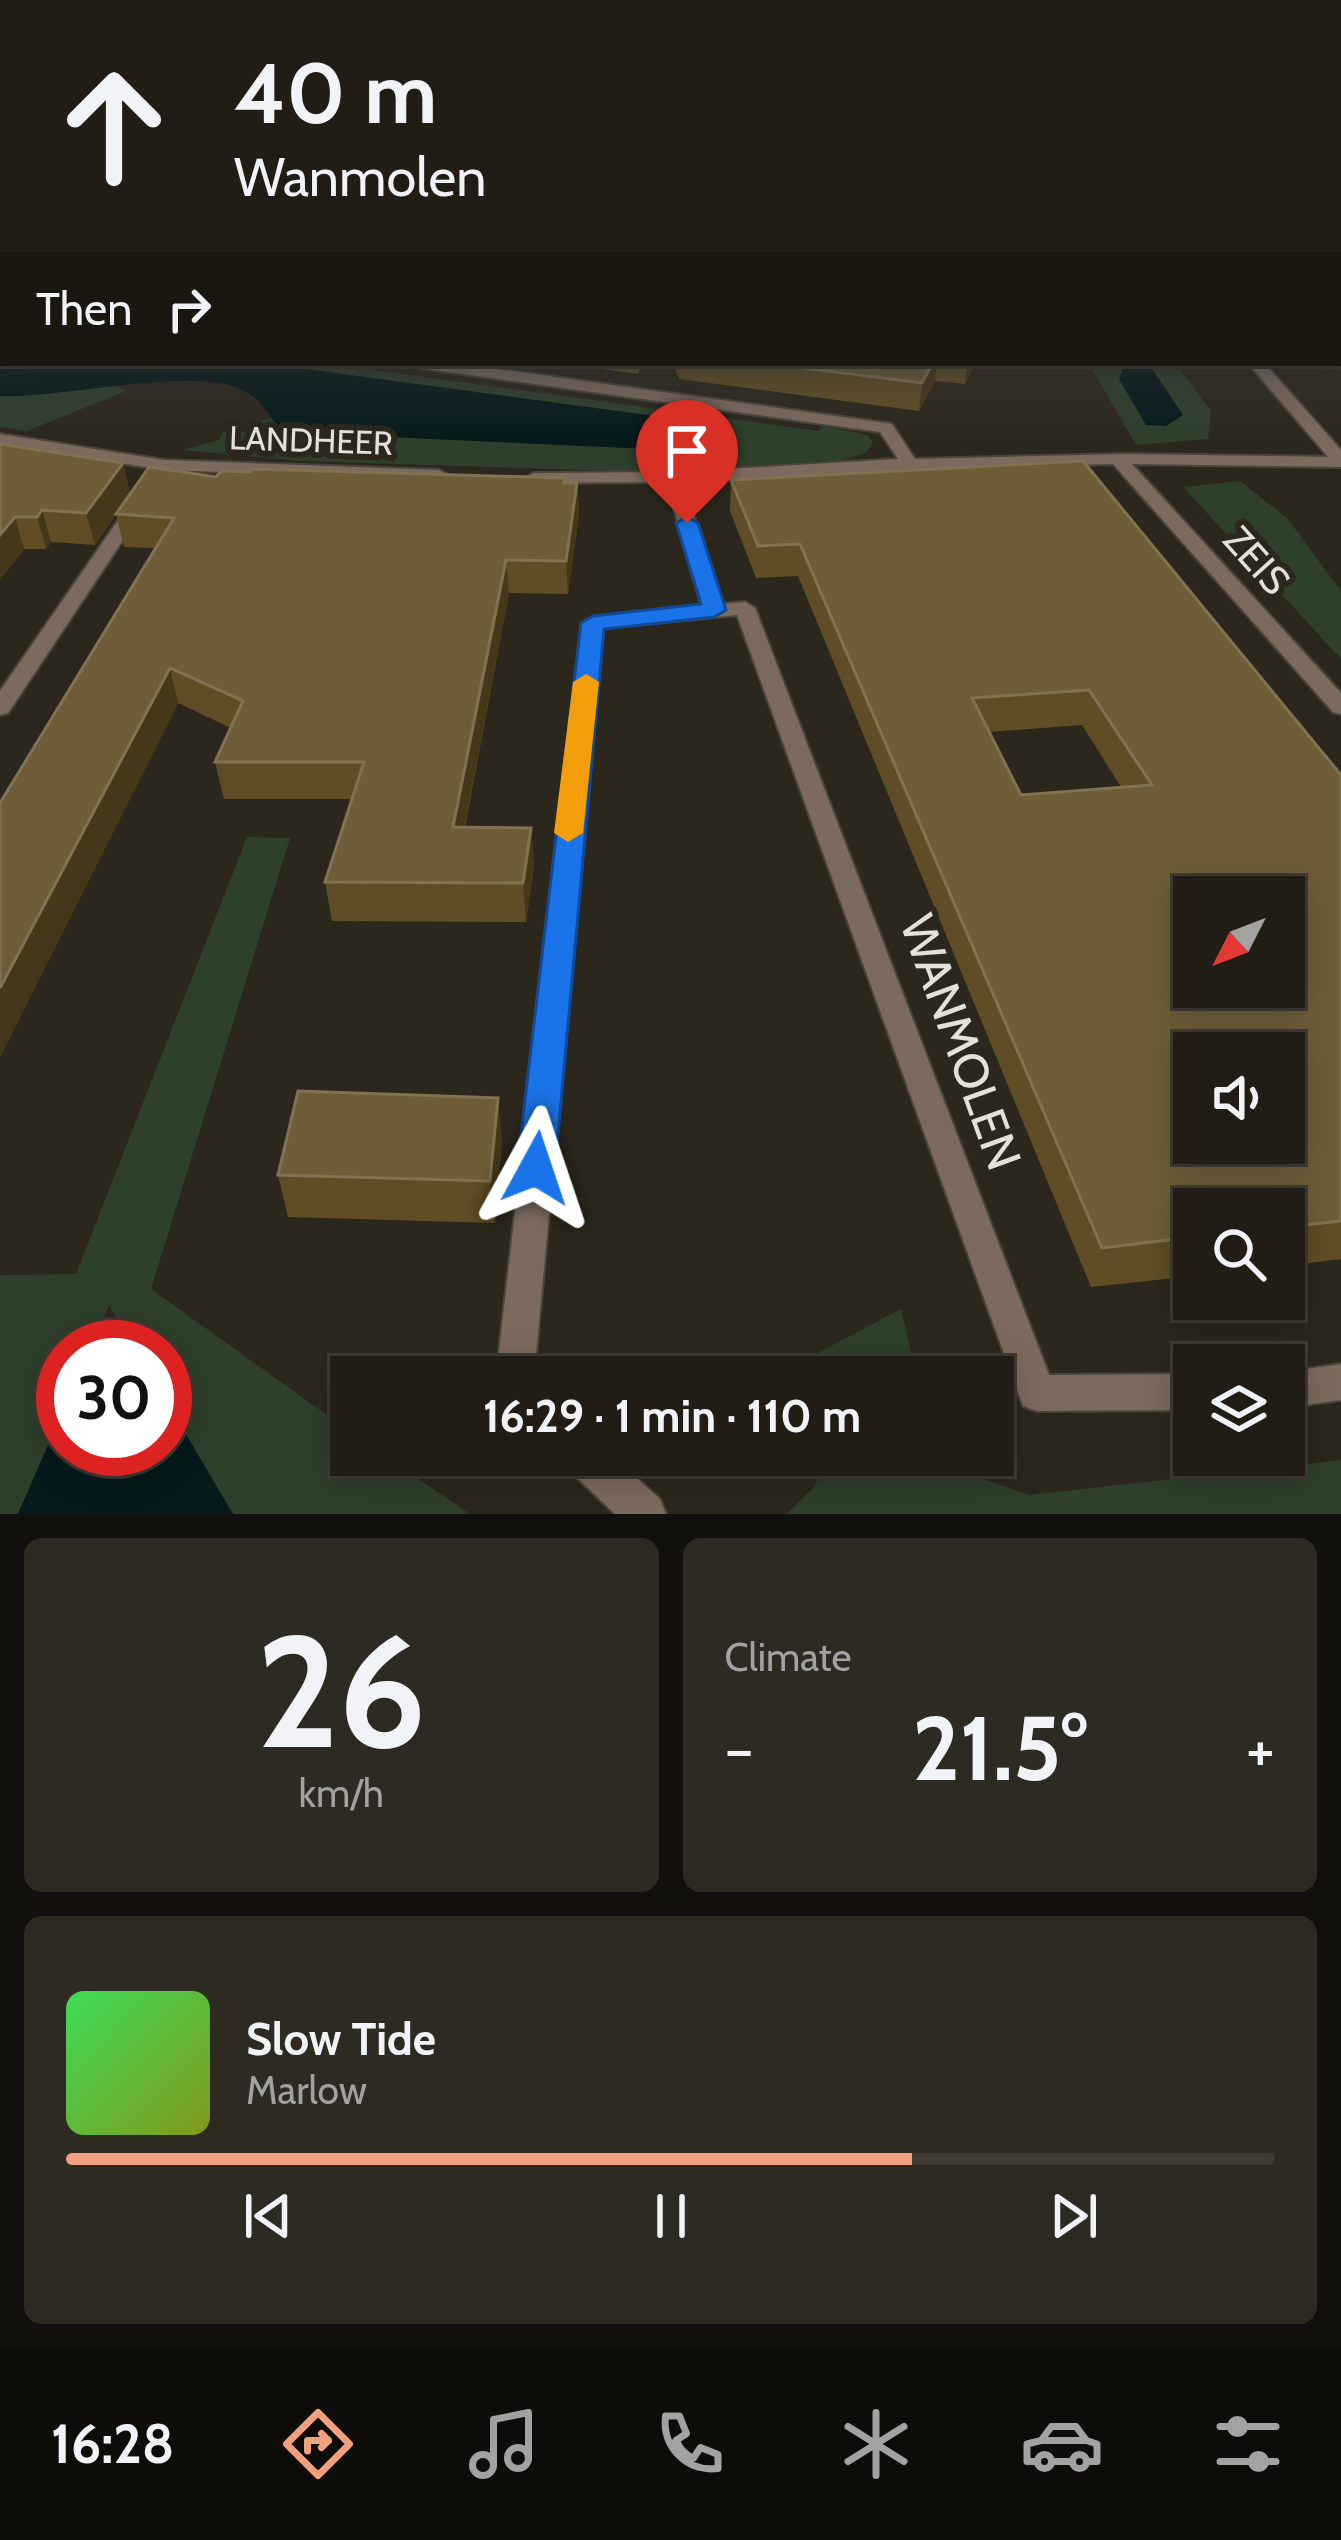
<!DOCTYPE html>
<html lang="en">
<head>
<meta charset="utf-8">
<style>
	body { margin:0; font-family:Cabin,sans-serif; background:#2d2a22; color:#f1f3f6; height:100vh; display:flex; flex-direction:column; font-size:45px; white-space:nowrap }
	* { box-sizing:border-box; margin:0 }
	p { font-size:39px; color:#a2a2a0 }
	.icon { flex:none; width:66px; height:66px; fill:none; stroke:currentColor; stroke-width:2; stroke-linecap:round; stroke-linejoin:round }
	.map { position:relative; height:1514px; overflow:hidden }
	.side { display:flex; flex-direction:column; gap:24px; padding:24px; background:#12100c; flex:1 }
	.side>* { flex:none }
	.banner { position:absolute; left:0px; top:0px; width:1341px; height:366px; box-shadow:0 6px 30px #0003,0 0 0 3px #3e3b34; background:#211d15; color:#f1f3f6; overflow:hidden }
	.needle { width:78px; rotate:228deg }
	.tools { position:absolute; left:1173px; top:876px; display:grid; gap:24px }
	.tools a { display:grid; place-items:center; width:132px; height:132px; border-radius:0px; background:#211d15; box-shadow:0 6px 30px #0003,0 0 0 3px #3e3b34; font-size:60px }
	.speed { position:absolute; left:36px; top:1320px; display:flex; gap:24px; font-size:60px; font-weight:700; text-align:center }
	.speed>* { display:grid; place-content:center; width:156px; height:156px; border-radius:50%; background:#211d15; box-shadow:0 6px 30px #0003,0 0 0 3px #3e3b34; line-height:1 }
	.speed .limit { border:18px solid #d22; background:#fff; color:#111 }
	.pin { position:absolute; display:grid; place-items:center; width:102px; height:102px; color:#fff; margin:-123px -51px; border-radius:50% 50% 50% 0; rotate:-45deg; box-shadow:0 0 12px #0007 }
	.pin .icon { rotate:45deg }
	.me { position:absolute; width:132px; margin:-66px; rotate:5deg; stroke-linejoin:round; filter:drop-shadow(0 0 9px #0008) }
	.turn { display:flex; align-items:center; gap:42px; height:252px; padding:0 36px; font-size:54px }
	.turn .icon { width:156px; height:156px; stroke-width:2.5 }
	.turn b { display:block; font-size:84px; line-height:102px }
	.then { display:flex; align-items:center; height:114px; padding:0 36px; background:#0003; gap:24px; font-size:45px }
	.big { font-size:90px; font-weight:800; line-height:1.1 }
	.side .widget { flex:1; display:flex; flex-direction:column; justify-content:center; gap:18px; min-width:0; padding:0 42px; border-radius:18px; background:#2d2a22 }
	.side .dial { align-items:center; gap:0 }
	.dial b { font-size:156px; line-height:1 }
	.song { display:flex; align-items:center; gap:36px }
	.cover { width:144px; height:144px; border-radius:18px; background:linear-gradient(135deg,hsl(130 70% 55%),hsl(70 70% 35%)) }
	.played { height:12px; border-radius:6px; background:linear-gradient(90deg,#f1a17d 70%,#3e3b34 70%) }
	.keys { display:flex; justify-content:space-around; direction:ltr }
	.heat { display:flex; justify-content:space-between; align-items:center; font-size:66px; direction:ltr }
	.side .tiles { flex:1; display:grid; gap:24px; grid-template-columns:1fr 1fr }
	.widget:last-child { grid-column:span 2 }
	.trip { position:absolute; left:330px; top:1356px; width:684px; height:120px; border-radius:0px; background:#211d15; box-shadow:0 6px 30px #0003,0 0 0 3px #3e3b34; font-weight:800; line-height:120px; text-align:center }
	.tabs { display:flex; height:192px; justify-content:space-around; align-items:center; background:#0d0c08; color:#a2a2a0 }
	.tabs .icon { width:84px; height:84px }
	.tabs .current { color:#f1a17d }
	.tabs b { font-size:54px; color:#f1f3f6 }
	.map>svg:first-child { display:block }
</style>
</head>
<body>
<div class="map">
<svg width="1341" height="1514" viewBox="0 0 1341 1514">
	<rect width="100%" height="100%" fill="#2c271c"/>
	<g fill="#2e3f2b">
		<polygon points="261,363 323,363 818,431 823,426 867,435 873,442 867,452 845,460 649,472 301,461 182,450 219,440 223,432 247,432 251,422 272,419 281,432 628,448 699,424"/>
		<polygon points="1125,363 1119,379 1183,415 1148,363 1175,363 1211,411 1208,439 1136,445 1089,364"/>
		<polygon points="118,386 126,391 27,431 0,427 0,396"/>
		<polygon points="1240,481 1287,518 1341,591 1341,659 1183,487"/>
		<polygon points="247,837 290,838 151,1289 351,1432 351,1455 383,1455 470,1514 233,1514 165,1399 165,1347 134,1347 109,1306 91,1347 63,1347 63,1411 18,1514 0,1514 0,1275 76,1274"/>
		<polygon points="901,1309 917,1377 801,1377 793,1366"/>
		<polygon points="831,1455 954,1455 978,1477 1029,1495 1341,1460 1341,1514 786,1514 813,1488"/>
	</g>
	<g fill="#061a1b">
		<path d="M0,327L3,363H261L677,419L699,424L704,433L677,445L628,448L280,432C271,417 260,398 243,390C192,365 61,399 0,396Z"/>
		<polygon points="1125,363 1148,363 1183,415 1166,426 1146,425 1119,379"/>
		<polygon points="165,1399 233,1514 18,1514 63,1411 63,1449 165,1449"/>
	</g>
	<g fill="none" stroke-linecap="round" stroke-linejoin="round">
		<g stroke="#49453a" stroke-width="4">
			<g id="minor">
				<polygon points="0,302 3,303 3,311 0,310"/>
				<polygon points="412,363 453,363 886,423 892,424 915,459 1126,454 1341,457 1341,467 1132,464 1341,693 1341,714 1333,712 1113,464 964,467 683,482 722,604 745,602 755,608 1049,1375 1194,1374 1194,1410 1037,1411 1023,1406 737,615 603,628 534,1377 496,1377 583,623 593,617 702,606 666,482 534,483 525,478 534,473 675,472 898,459 880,432 420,368"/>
				<polygon points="0,434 164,460 439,470 448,475 439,480 164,470 0,444"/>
				<polygon points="136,501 145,507 8,713 0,715 0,691 130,503"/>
				<polygon points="1341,1364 1341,1400 1284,1408 1284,1372"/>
				<polygon points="562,1455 611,1455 660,1499 666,1514 615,1514 568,1469"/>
			</g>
		</g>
		<g stroke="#49453a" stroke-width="4">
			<polygon id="tertiary" points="1248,363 1264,363 1341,450 1341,466 1335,465"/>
		</g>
		<use href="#minor" fill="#7c6a5e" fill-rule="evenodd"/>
		<use href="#tertiary" fill="#7c6a5e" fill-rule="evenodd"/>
	</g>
	<g fill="#604d25" fill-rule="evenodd">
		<rect x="0" y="227" width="3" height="62"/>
		<polygon points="1338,227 1341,227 1341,311 1338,308"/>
		<polygon points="558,363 640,363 639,374"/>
		<polygon points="673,363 975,363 965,384 935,381 919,411 679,379"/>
		<polygon points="0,444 123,463 130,494 95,545 51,542 46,549 24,549 0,580"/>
		<polygon points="216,477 577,483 579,514 568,594 509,593 465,827 531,828 534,866 526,922 332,921 325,882 352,799 224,799 215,762 231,728 178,703 0,1057 0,803 156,548 124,547 116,514"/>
		<path d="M731,480L1341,775V1259L1284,1266V1209H1194V1276L1091,1287L798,576L756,578L730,511ZM1082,725L1121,787L1021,795L989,732Z"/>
		<polygon points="502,1140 495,1223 288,1217 278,1175"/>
	</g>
	<g fill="#453719">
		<polygon points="933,363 937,363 935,381 919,411 922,383"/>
		<polygon points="967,363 975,363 965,384"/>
		<polygon points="123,463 130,494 95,545 86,513"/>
		<polygon points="577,483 579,514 568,594 566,561"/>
		<polygon points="42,510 51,542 46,549 37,517"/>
		<polygon points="15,517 24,549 0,580 0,535"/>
		<polygon points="506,560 509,593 457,865 453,827"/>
		<polygon points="170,668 178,703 0,1057 0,988"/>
		<polygon points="531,828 534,866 526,922 523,883"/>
		<polygon points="498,1098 502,1140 495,1223 490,1181"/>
	</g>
	<g fill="#6e5d38" stroke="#817252" stroke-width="3" fill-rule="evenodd">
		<polygon points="0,227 3,227 3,266 0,265"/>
		<polygon points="1338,227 1341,227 1341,279 1338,276"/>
		<polygon points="764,363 933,363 922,383"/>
		<polygon points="0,444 123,463 86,513 42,510 37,517 15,517 0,535"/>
		<path d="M1083,461L1341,775V1221L1284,1227V1209H1194V1237L1102,1248L800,544L758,546L731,480ZM1089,690L1152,785L1021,795L972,698ZM1194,897H1284V987H1194ZM1194,1053H1284V1143H1194Z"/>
		<polygon points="149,467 216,477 221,471 250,472 253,469 565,478 564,483 577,483 566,561 506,560 453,827 531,828 523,883 325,882 364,762 215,762 243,701 170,668 0,988 0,803 174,518 116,514"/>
		<polygon points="298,1091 498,1098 490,1181 278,1175"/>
	</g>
	<linearGradient id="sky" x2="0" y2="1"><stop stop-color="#18150f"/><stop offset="0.52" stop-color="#45474b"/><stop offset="1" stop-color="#45474b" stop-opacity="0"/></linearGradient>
	<rect width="1341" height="439" fill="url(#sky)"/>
	<polygon fill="#1a73e8" stroke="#114b97" stroke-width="3" points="687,517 698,523 726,610 714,617 604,629 555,1168 549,1179 536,1184 522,1179 517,1168 581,623 593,616 701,604 676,523"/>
	<polygon fill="#f59e0b" points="586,674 599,682 583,833 568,842 554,833 573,682"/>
	<g text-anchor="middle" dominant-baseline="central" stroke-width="12" stroke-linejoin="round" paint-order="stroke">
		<g font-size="33" fill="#e4e1da" stroke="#2c271c">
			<text transform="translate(311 440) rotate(2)">LANDHEER</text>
		</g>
		<g font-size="39" fill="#e4e1da" stroke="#2c271c">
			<text transform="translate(1257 560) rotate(48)">ZEIS</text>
		</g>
		<g font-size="48" fill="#e4e1da" stroke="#2c271c">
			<text transform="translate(961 1042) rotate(70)">WANMOLEN</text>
		</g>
	</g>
</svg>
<div class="tools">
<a><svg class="needle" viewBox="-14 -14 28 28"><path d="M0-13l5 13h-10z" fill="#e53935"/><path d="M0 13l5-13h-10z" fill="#a2a2a0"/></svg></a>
<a><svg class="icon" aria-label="sound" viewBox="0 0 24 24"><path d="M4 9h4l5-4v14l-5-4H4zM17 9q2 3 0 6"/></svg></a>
<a><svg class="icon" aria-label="search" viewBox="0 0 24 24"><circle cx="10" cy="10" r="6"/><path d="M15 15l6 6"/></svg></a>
<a><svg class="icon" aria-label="layers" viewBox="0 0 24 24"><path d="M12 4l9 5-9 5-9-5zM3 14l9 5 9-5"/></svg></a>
</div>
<div class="speed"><div class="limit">30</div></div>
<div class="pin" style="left:687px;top:523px;background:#d93025"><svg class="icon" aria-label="arrive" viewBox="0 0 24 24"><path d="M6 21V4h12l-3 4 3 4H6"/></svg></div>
<svg class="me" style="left:536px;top:1168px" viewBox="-20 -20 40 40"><path d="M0-17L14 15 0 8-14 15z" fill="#1a73e8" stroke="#fff" stroke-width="4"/></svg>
<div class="trip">16:29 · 1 min · 110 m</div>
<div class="banner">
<div class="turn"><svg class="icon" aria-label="ahead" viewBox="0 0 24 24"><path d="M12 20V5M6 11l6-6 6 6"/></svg><div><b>40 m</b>Wanmolen</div></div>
<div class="then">Then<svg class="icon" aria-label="right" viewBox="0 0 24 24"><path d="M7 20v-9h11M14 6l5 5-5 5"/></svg></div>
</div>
</div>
<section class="side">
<div class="tiles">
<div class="widget dial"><b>26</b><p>km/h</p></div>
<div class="widget"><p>Climate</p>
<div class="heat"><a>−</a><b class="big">21.5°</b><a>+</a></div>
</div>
<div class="widget">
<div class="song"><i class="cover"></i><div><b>Slow Tide</b><p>Marlow</p></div></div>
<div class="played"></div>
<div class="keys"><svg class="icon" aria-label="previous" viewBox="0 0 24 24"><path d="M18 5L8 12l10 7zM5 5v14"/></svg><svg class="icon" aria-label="pause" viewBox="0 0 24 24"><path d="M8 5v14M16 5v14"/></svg><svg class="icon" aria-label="next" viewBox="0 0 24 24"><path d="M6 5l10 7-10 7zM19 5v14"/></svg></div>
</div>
</div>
</section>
<nav class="tabs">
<b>16:28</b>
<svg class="icon current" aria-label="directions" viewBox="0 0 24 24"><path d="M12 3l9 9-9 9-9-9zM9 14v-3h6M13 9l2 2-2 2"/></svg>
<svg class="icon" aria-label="music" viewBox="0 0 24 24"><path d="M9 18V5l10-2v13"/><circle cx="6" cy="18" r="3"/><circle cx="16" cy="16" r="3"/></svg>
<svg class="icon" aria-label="phone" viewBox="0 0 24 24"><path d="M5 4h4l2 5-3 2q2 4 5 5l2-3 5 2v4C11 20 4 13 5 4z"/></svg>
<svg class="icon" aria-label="climate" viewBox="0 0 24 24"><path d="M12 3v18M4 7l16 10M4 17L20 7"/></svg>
<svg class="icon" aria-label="car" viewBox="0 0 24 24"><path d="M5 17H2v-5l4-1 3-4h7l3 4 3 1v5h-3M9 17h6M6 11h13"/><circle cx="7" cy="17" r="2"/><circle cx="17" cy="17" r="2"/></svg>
<svg class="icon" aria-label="filters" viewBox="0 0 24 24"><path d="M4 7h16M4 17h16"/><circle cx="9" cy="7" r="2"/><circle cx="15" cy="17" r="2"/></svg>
</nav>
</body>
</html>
